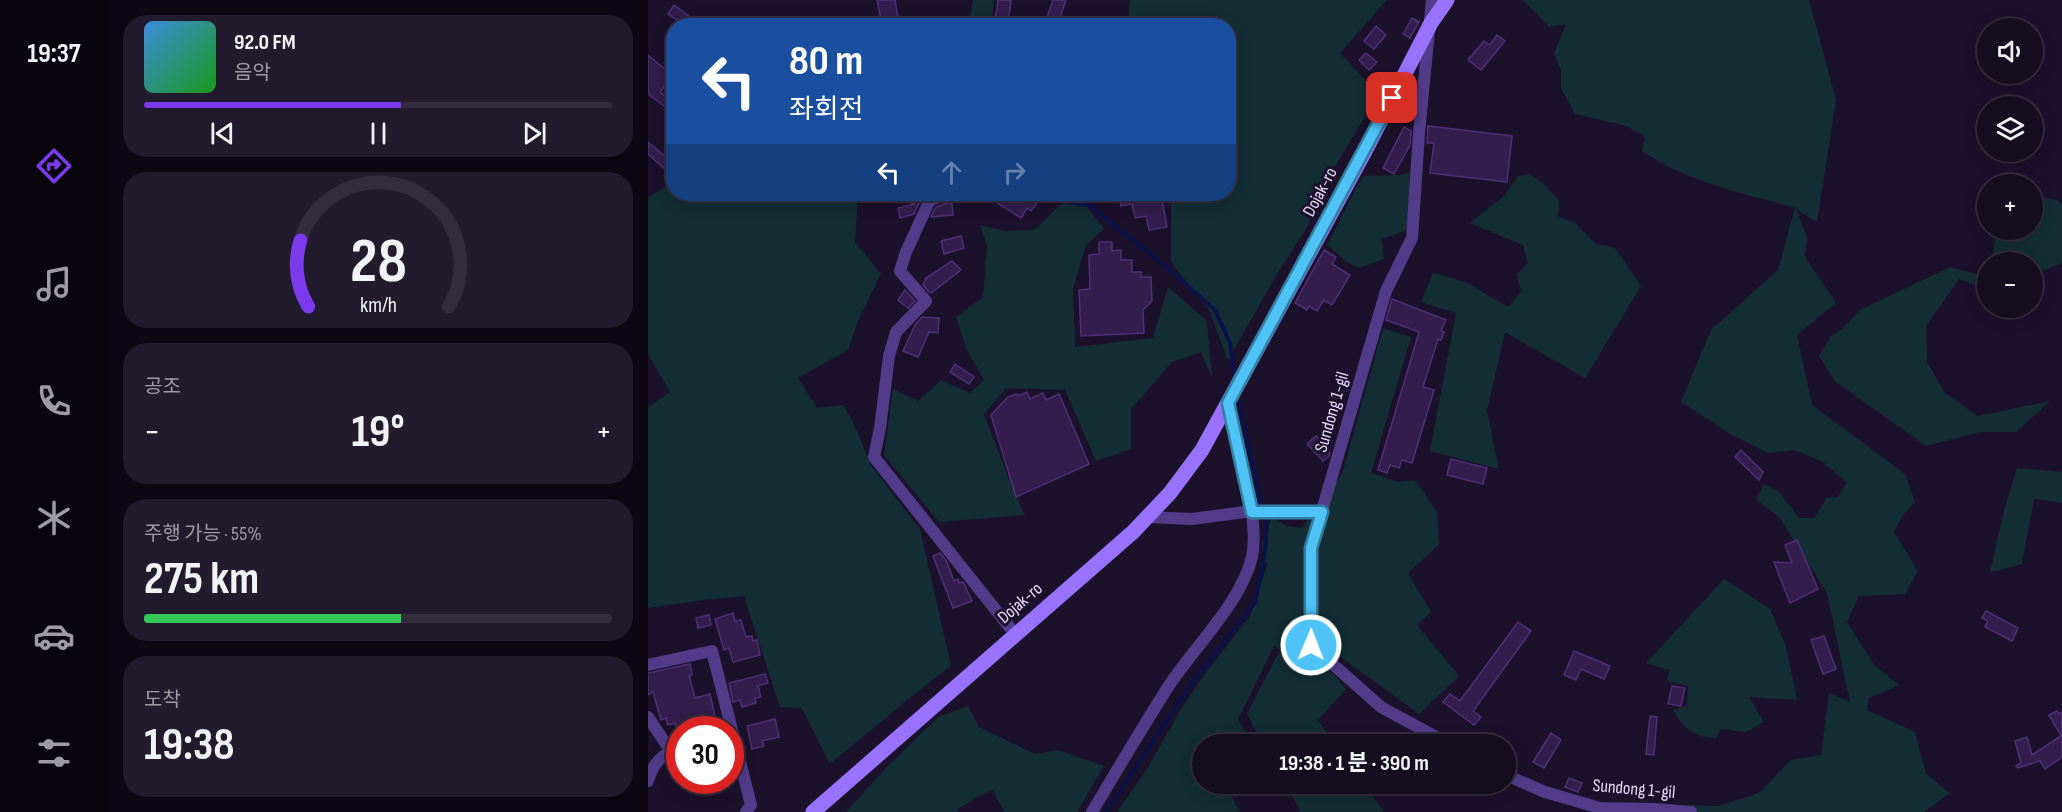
<!DOCTYPE html>
<html lang="ko">
<head>
<meta charset="utf-8">
<style>
	body { margin:0; font-family:"Sofia Sans Condensed","Noto Sans KR",sans-serif; background:#221b2d; color:#f1f3f6; height:100vh; display:flex; flex-direction:column; font-size:22px; white-space:nowrap }
	* { box-sizing:border-box; margin:0 }
	p { font-size:20px; color:#9d9ca5 }
	.icon { flex:none; width:33px; height:33px; fill:none; stroke:currentColor; stroke-width:2; stroke-linecap:round; stroke-linejoin:round }
	.map { position:relative; flex:1; overflow:hidden }
	.side { display:flex; flex-direction:column; gap:15px; padding:15px; background:#0c0712; width:540px }
	.side>* { flex:none }
	.hud { position:absolute; left:18px; top:18px; width:570px; height:183px; border-radius:24px; box-shadow:0 3px 15px #0003,0 0 0 2px #342d3e; background:#1a4fa0; color:#fff; overflow:hidden }
	.buttons { position:absolute; left:1329px; top:18px; display:grid; gap:12px }
	.buttons a { display:grid; place-items:center; width:66px; height:66px; border-radius:50%; background:#150d20; box-shadow:0 3px 15px #0003,0 0 0 2px #342d3e; font-size:30px }
	.speed { position:absolute; left:18px; top:716px; display:flex; gap:12px; font-size:30px; font-weight:700; text-align:center }
	.speed>* { display:grid; place-content:center; width:78px; height:78px; border-radius:50%; background:#150d20; box-shadow:0 3px 15px #0003,0 0 0 2px #342d3e; line-height:1 }
	.speed .limit { border:9px solid #d22; background:#fff; color:#111 }
	.pin { position:absolute; display:grid; place-items:center; width:51px; height:51px; color:#fff; margin:-26px; border-radius:12px; box-shadow:0 3px 9px #0006 }
	.me { position:absolute; width:66px; margin:-33px; rotate:1deg; stroke-linejoin:round; filter:drop-shadow(0 0 4px #0008) }
	.turn { display:flex; align-items:center; gap:21px; height:126px; padding:0 24px; font-size:27px }
	.turn .icon { width:78px; height:78px; stroke-width:2.5 }
	.turn b { display:block; font-size:42px; line-height:51px }
	.lanes { display:flex; align-items:center; height:57px; padding:0 24px; background:#0003; justify-content:center; gap:30px; direction:ltr }
	.lanes .off { opacity:.35 }
	.big { font-size:45px; font-weight:700; line-height:1.1 }
	.side .card { flex:1; display:flex; flex-direction:column; justify-content:center; gap:9px; min-width:0; padding:0 21px; border-radius:24px; background:#221b2d }
	.side .dial { align-items:center; gap:0 }
	.dial svg { height:156px; overflow:visible; fill:none; stroke:#342d3e; stroke-width:7; stroke-linecap:round; text-anchor:middle }
	.dial text { fill:#f1f3f6; stroke:none }
	.song { display:flex; align-items:center; gap:18px }
	.cover { width:72px; height:72px; border-radius:9px; background:linear-gradient(135deg,hsl(210 70% 55%),hsl(120 70% 35%)) }
	.played { height:6px; border-radius:3px; background:linear-gradient(90deg,#7c3aed 55%,#342d3e 55%) }
	.keys { display:flex; justify-content:space-around; direction:ltr }
	.heat { display:flex; justify-content:space-between; align-items:center; font-size:33px; direction:ltr }
	.charge { height:9px; border-radius:4px; background:linear-gradient(90deg,#34c759 55%,#342d3e 0) }
	.trip { position:absolute; left:544px; top:734px; width:324px; height:60px; border-radius:30px; background:#150d20; box-shadow:0 3px 15px #0003,0 0 0 2px #342d3e; font-weight:700; line-height:60px; text-align:center }
	main { display:flex; flex:1; min-height:0 }
	.tab-bar { display:flex; flex-direction:column; width:108px; justify-content:space-around; align-items:center; background:#08050d; color:#9d9ca5 }
	.tab-bar .icon { width:42px; height:42px }
	.tab-bar .on { color:#7c3aed }
	.tab-bar b { font-size:27px; color:#f1f3f6 }
	.map>svg:first-child { display:block }
</style>
</head>
<body>
<main>
<nav class="tab-bar">
<b>19:37</b>
<svg class="icon on" aria-label="directions" viewBox="0 0 24 24"><path d="M12 3l9 9-9 9-9-9zM9 14v-3h6M13 9l2 2-2 2"/></svg>
<svg class="icon" aria-label="music" viewBox="0 0 24 24"><path d="M9 18V5l10-2v13"/><circle cx="6" cy="18" r="3"/><circle cx="16" cy="16" r="3"/></svg>
<svg class="icon" aria-label="phone" viewBox="0 0 24 24"><path d="M5 4h4l2 5-3 2q2 4 5 5l2-3 5 2v4C11 20 4 13 5 4z"/></svg>
<svg class="icon" aria-label="climate" viewBox="0 0 24 24"><path d="M12 3v18M4 7l16 10M4 17L20 7"/></svg>
<svg class="icon" aria-label="car" viewBox="0 0 24 24"><path d="M5 17H2v-5l4-1 3-4h7l3 4 3 1v5h-3M9 17h6M6 11h13"/><circle cx="7" cy="17" r="2"/><circle cx="17" cy="17" r="2"/></svg>
<svg class="icon" aria-label="filters" viewBox="0 0 24 24"><path d="M4 7h16M4 17h16"/><circle cx="9" cy="7" r="2"/><circle cx="15" cy="17" r="2"/></svg>
</nav>
<section class="side">
<div class="card">
<div class="song"><i class="cover"></i><div><b>92.0 FM</b><p>음악</p></div></div>
<div class="played"></div>
<div class="keys"><svg class="icon" aria-label="previous" viewBox="0 0 24 24"><path d="M18 5L8 12l10 7zM5 5v14"/></svg><svg class="icon" aria-label="pause" viewBox="0 0 24 24"><path d="M8 5v14M16 5v14"/></svg><svg class="icon" aria-label="next" viewBox="0 0 24 24"><path d="M6 5l10 7-10 7zM19 5v14"/></svg></div>
</div>
<div class="card dial"><svg viewBox="0 0 100 80">
<path d="M14 69A42 42 0 1 1 86 69"/>
<path d="M14 69A42 42 0 0 1 10 35" stroke="#7c3aed"/>
<text x="50" y="56" font-size="32" font-weight="700">28</text>
<text x="50" y="72" font-size="11">km/h</text>
</svg></div>
<div class="card"><p>공조</p>
<div class="heat"><a>−</a><b class="big">19°</b><a>+</a></div>
</div>
<div class="card"><p>주행 가능 · 55%</p><b class="big">275 km</b><div class="charge"></div></div>
<div class="card"><p>도착</p><b class="big">19:38</b></div>
</section>
<div class="map">
<svg width="1414" height="812" viewBox="0 0 1414 812">
	<rect width="100%" height="100%" fill="#1c112b"/>
	<g fill="#142e35">
		<polygon points="325,0 346,0 343,25 321,25"/>
		<polygon points="482,0 739,0 692,53 723,86 730,91 725,104 665,202 661,224 628,276 580,360 561,310 523,262 523,194 580,194 580,26 480,25"/>
		<path d="M875,0H1161L1188,100L1169,222L1148,209L1159,237L1157,257L1188,303L1149,335L1164,405L1257,474L1267,502L1254,516L1246,532L1270,571L1257,594L1211,596L1199,622L1226,665L1251,685L1221,698L1219,710L1267,732L1278,774L1302,793L1276,812H1026L1027,805L1070,806L1111,793L1143,760L1173,755L1181,693L1202,702L1179,593L1132,518L1108,499L1116,484L1131,492L1151,518H1166L1179,498L1190,497L1199,483L1175,462L1147,450L1120,453L1084,435L1033,402L1063,330L1130,270L1147,208C1095,193 1039,182 994,151L997,137L979,126L927,114L913,88V71L906,53L918,24L901,27Z"/>
		<polygon points="762,172 761,216 757,231 734,239 736,259 711,268 699,262 679,245 709,186 716,176 752,175"/>
		<polygon points="882,174 898,186 911,201 910,216 928,224 948,244 967,248 993,286 937,378 857,332 839,411 851,469 782,451 808,313 773,302 785,273 818,282 860,307 873,292 869,274 880,263 875,245 822,223 856,196 870,176"/>
		<polygon points="25,181 26,194 210,194 207,242 233,274 210,321 200,350 150,378 169,408 195,405 205,422 224,467 272,529 303,666 269,692 182,764 154,708 132,707 96,596 55,600 0,608 0,407 22,392 0,354 0,198"/>
		<polygon points="424,194 429,194 456,229 438,245 425,289 427,347 505,338 520,287 559,321 564,378 553,352 524,362 483,409 483,449 448,461 417,390 358,388 336,414 368,497 377,515 291,522 236,455 245,389 270,401 293,380 322,393 336,380 319,350 308,317 335,297 339,246 332,225 357,231 386,230"/>
		<polygon points="1385,197 1407,199 1414,204 1414,263 1391,272 1385,272 1384,262 1340,262 1339,279 1335,288 1311,279 1278,326 1279,362 1297,393 1330,416 1402,401 1368,432 1332,432 1278,446 1188,382 1171,356 1183,336 1194,329 1212,310 1302,267 1329,274 1345,254 1348,230 1384,230"/>
		<polygon points="735,328 763,337 723,473 750,482 767,480 789,512 791,545 760,573 783,612 769,625 811,676 771,714 676,645 671,626 655,640 698,689 670,720 687,744 615,744 599,714 632,650 626,646 590,719 599,735 586,744 555,744 555,783 576,783 592,812 469,812 499,769 532,711 557,674 602,616 619,565 613,546 624,517 638,526 654,528 694,474"/>
		<polygon points="1369,468 1414,472 1414,503 1386,499 1374,564 1342,572 1356,511"/>
		<path d="M1076,579L1122,609L1138,646L1149,700L1101,697L1116,722L1098,732L1073,729L1068,738C1047,738 1035,728 1025,710L1039,706L1040,686L1019,681L1021,670L998,663Z"/>
		<polygon points="320,706 331,727 387,754 409,750 456,766 429,812 356,812 344,789 311,808 309,812 198,812 235,771 290,717"/>
		<polygon points="637,783 715,783 736,812 653,812"/>
	</g>
	<g fill="none" stroke-linecap="round" stroke-linejoin="round">
		<g stroke="#0b124a" stroke-width="4">
			<polyline points="422,203 441,205 522,270 567,310 582,343 586,374"/>
			<polyline points="591,403 613,502"/>
			<polyline points="458,812 542,686 607,603 615,565 619,528 618,521"/>
		</g>
	</g>
	<g fill="#321d4c" stroke="#502f78" stroke-width="1.5">
		<polygon points="229,0 247,0 250,17 233,20"/>
		<polygon points="350,0 363,0 360,23 347,21"/>
		<polygon points="405,0 418,0 409,26 396,26"/>
		<polygon points="26,5 42,17 36,25 20,14"/>
		<polygon points="764,18 771,22 762,38 755,34"/>
		<polygon points="728,26 738,35 726,49 716,41"/>
		<polygon points="849,35 857,41 833,70 820,60 836,41 842,45"/>
		<polygon points="718,53 729,62 721,70 711,60"/>
		<polygon points="0,55 25,76 12,92 21,99 16,106 0,94"/>
		<polygon points="780,126 864,136 859,182 782,173 786,143 779,143"/>
		<polygon points="756,127 763,131 762,145 746,174 735,168"/>
		<polygon points="0,142 26,164 20,172 0,154"/>
		<polygon points="247,194 269,194 271,203 266,214 252,218 250,208 266,204"/>
		<polygon points="335,194 374,194 389,203 383,211 379,208 373,218"/>
		<polygon points="471,194 513,194 519,227 501,230 498,216 487,218 484,204 473,206"/>
		<polygon points="300,203 304,203 305,215 283,217 288,207"/>
		<polygon points="313,236 316,248 296,254 293,241"/>
		<polygon points="451,242 464,242 464,251 473,250 473,260 484,260 484,272 493,272 493,277 503,277 504,301 495,310 496,333 433,336 431,290 442,289 441,255 451,254"/>
		<polygon points="676,250 688,257 684,264 702,275 684,305 676,300 669,311 661,306 659,310 647,303"/>
		<polygon points="304,261 313,270 283,293 280,291 275,285 278,278"/>
		<polygon points="257,290 267,301 260,308 250,300"/>
		<polygon points="744,299 798,320 793,331 796,332 793,340 790,339 775,387 786,390 764,463 754,460 751,468 742,465 739,473 730,470 771,332 738,320"/>
		<polygon points="274,317 291,318 290,333 281,332 270,357 255,351 267,325"/>
		<polygon points="307,364 326,377 321,384 302,372"/>
		<polygon points="379,392 382,399 395,393 398,400 411,394 441,464 368,497 343,415 360,397 369,394 370,396"/>
		<polygon points="674,434 683,444 678,449 682,453 681,456 675,461 659,444 668,436 670,438"/>
		<polygon points="1093,450 1115,472 1111,480 1087,457"/>
		<polygon points="803,459 839,468 835,484 799,475"/>
		<polygon points="1149,540 1170,589 1142,603 1126,562 1144,563 1137,545"/>
		<polygon points="292,553 298,560 306,581 310,579 311,583 315,582 324,601 305,608 285,556"/>
		<polygon points="1338,611 1370,628 1364,641 1337,627 1340,621 1334,618"/>
		<polygon points="85,613 87,621 93,620 98,637 104,636 105,641 109,640 112,655 85,662 81,648 76,650 67,619"/>
		<polygon points="61,615 63,625 50,628 48,618"/>
		<polygon points="870,622 883,631 825,711 833,717 826,725 795,702 802,694 812,701"/>
		<polygon points="1176,636 1188,669 1175,674 1163,640"/>
		<polygon points="926,651 962,666 956,679 933,669 928,680 916,675"/>
		<polygon points="42,664 44,675 41,675 47,698 62,694 69,726 49,729 47,724 29,729 27,723 20,725 18,718 13,720 5,692 0,695 0,673"/>
		<polygon points="117,674 120,683 110,686 113,697 107,698 108,703 94,707 92,700 85,702 81,683"/>
		<polygon points="1024,686 1037,688 1033,706 1020,704"/>
		<polygon points="1409,711 1411,714 1414,712 1414,757 1397,769 1392,761 1370,768 1368,766 1373,763 1367,741 1379,737 1384,755 1413,736 1401,715"/>
		<polygon points="1002,716 1009,717 1006,755 998,754"/>
		<polygon points="127,719 131,737 114,741 116,746 104,749 99,726"/>
		<polygon points="903,733 913,740 896,768 885,762"/>
		<polygon points="921,778 934,783 930,792 917,787"/>
	</g>
	<g fill="none" stroke-linecap="round" stroke-linejoin="round">
		<g stroke="#523c8a" stroke-width="12">
			<polyline points="784,0 771,133 764,238 738,291 663,548 663,645 733,707 801,744"/>
			<polyline points="301,194 282,200 258,252 252,271 278,301 248,332 241,356 232,428 226,457 367,634"/>
			<polyline points="499,517 544,519 604,511 674,512"/>
			<polyline points="0,665 64,651 103,805 98,812"/>
			<polyline points="0,717 22,750"/>
			<polyline points="858,775 897,792 952,808 1007,809 1043,812"/>
			<path d="M0,781C4,765 15,752 32,748"/>
			<path d="M444,812C469,770 494,728 520,687C546,647 593,603 604,557C612,518 589,443 580,403"/>
		</g>
		<polyline stroke="#9972ff" stroke-width="15" points="165,812 485,532 522,493 554,450 715,155 783,23 799,0"/>
	</g>
	<g fill="none" stroke-linecap="round" stroke-linejoin="round">
		<g stroke="#337fa1" stroke-width="15">
			<polyline id="route" points="663,645 663,548 674,512 604,512 580,403 744,98"/>
		</g>
		<use href="#route" stroke="#4fc3f7" stroke-width="10"/>
	</g>
	<g text-anchor="middle" dominant-baseline="central" stroke-width="6" stroke-linejoin="round" paint-order="stroke">
		<g font-size="18" fill="#e8dbff" stroke="#1c112b">
			<text transform="translate(672 192) rotate(-62)">Dojak-ro</text>
			<text transform="translate(684 412) rotate(-74)">Sundong 1-gil</text>
			<text transform="translate(372 603) rotate(-41)">Dojak-ro</text>
			<text transform="translate(986 789) rotate(5)">Sundong 1-gil</text>
		</g>
	</g>
</svg>
<div class="buttons">
<a><svg class="icon" aria-label="sound" viewBox="0 0 24 24"><path d="M4 9h4l5-4v14l-5-4H4zM17 9q2 3 0 6"/></svg></a>
<a><svg class="icon" aria-label="layers" viewBox="0 0 24 24"><path d="M12 4l9 5-9 5-9-5zM3 14l9 5 9-5"/></svg></a>
<a>+</a>
<a>−</a>
</div>
<div class="speed"><div class="limit">30</div></div>
<div class="pin" style="left:744px;top:98px;background:#d93025"><svg class="icon" aria-label="arrive" viewBox="0 0 24 24"><path d="M6 21V4h12l-3 4 3 4H6"/></svg></div>
<svg class="me" style="left:663px;top:645px" viewBox="-20 -20 40 40"><circle r="17" fill="#4fc3f7" stroke="#fff" stroke-width="3"/><path d="M0-11L8 9 0 5-8 9z" fill="#fff"/></svg>
<div class="trip">19:38 · 1 분 · 390 m</div>
<div class="hud">
<div class="turn"><svg class="icon" aria-label="left" viewBox="0 0 24 24"><path d="M17 20v-9H6M10 6l-5 5 5 5"/></svg><div><b>80 m</b>좌회전</div></div>
<div class="lanes"><svg class="icon" aria-label="left" viewBox="0 0 24 24"><path d="M17 20v-9H6M10 6l-5 5 5 5"/></svg><svg class="icon off" aria-label="ahead" viewBox="0 0 24 24"><path d="M12 20V5M6 11l6-6 6 6"/></svg><svg class="icon off" aria-label="right" viewBox="0 0 24 24"><path d="M7 20v-9h11M14 6l5 5-5 5"/></svg></div>
</div>
</div>
</main>
</body>
</html>
